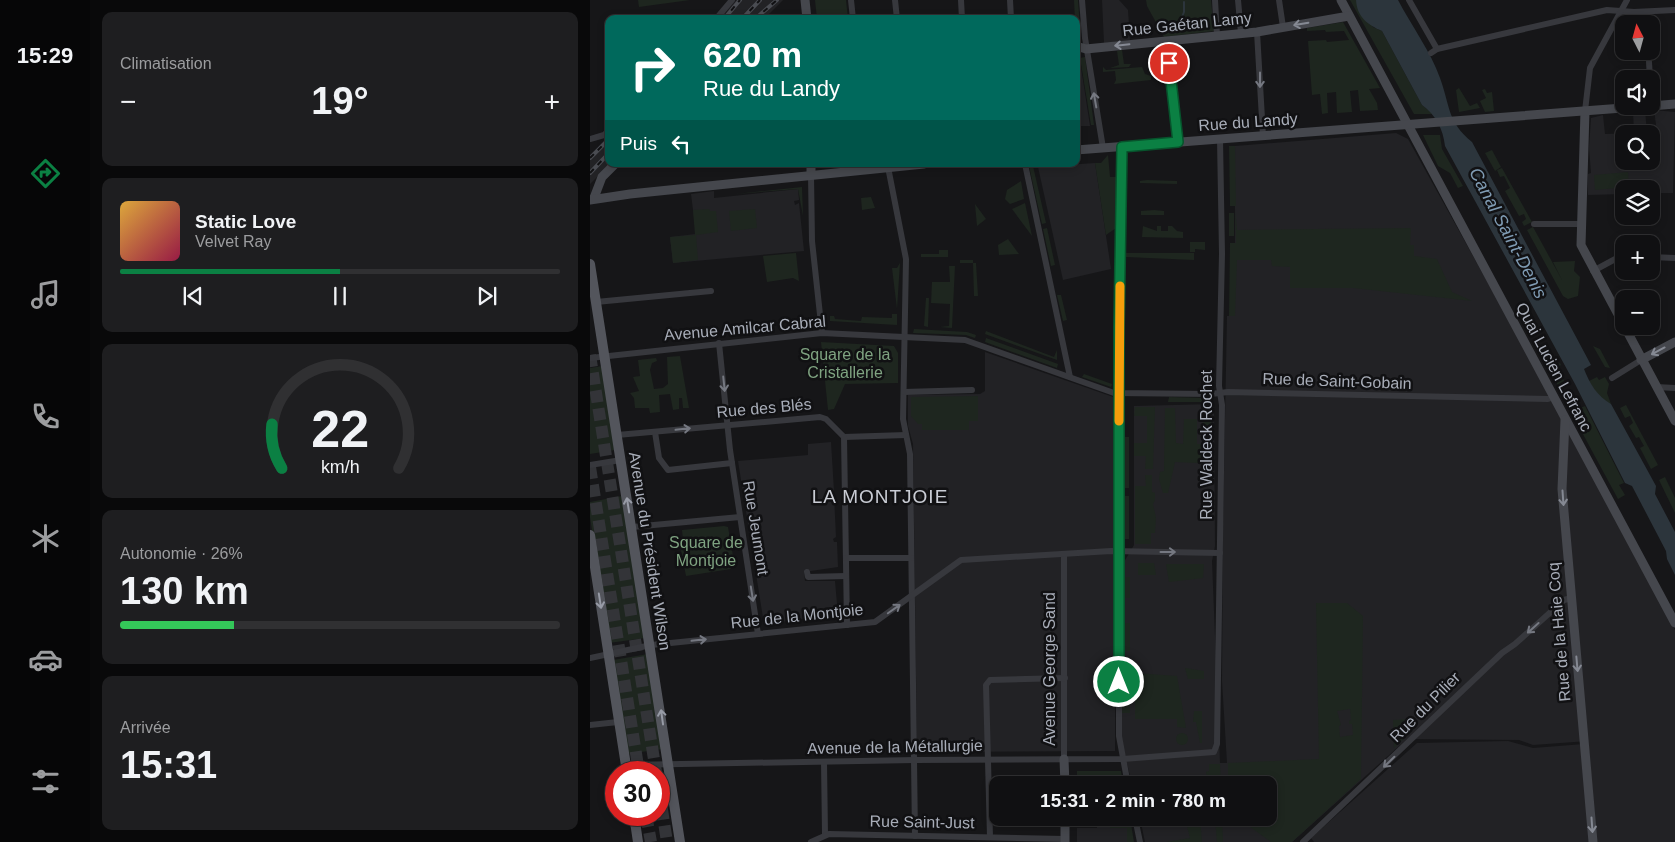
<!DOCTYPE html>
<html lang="fr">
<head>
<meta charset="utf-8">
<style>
	body { margin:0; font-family:Helvetica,sans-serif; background:#1e1e20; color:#f1f3f6; height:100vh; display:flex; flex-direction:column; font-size:19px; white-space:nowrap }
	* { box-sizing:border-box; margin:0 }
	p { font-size:16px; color:#9c9d9f }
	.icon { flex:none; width:28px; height:28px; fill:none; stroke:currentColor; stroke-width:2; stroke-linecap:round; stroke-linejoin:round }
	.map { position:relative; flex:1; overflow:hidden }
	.sheet { display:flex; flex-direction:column; gap:12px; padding:12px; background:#09090a; width:500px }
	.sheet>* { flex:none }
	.guide { position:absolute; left:15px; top:15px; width:475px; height:152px; border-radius:10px; box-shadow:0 2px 8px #0003,0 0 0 1px #303032; background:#00695c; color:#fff; overflow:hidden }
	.needle { width:32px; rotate:354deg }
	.buttons { position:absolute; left:1025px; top:15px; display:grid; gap:10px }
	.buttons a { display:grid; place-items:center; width:45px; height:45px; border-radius:10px; background:#101012; box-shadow:0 2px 8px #0003,0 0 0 1px #303032; font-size:25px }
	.speed { position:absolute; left:15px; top:761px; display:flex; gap:10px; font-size:25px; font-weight:700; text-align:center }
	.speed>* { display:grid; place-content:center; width:65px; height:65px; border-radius:50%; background:#101012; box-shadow:0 2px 8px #0003,0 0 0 1px #303032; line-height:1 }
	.speed .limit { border:8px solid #d22; background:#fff; color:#111 }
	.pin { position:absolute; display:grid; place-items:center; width:42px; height:42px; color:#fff; margin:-21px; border:2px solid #fff; border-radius:50%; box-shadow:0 1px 5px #0007 }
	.me { position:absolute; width:55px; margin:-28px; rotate:0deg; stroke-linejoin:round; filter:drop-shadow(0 0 4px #0008) }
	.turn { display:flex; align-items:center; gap:18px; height:105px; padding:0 15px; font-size:22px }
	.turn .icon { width:65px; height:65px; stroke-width:2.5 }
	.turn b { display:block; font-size:35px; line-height:42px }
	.then { display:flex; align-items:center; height:48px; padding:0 15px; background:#0003; gap:10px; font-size:19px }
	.big { font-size:38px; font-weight:600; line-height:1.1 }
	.sheet .widget { flex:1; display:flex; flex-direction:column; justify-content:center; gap:8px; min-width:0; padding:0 18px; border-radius:10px; background:#1e1e20 }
	.sheet .dial { align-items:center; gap:0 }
	.dial svg { height:130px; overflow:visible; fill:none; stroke:#303032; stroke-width:7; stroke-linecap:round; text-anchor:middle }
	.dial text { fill:#f1f3f6; stroke:none }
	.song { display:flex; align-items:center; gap:15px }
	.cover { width:60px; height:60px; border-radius:8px; background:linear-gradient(135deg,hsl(40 70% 55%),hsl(340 70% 35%)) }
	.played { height:5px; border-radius:2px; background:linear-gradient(90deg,#0b8043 50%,#303032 50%) }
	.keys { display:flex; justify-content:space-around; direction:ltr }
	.heat { display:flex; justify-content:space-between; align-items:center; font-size:28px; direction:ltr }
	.charge { height:8px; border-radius:4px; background:linear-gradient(90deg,#34c759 26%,#303032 0) }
	.trip { position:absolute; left:399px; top:776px; width:288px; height:50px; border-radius:10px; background:#101012; box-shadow:0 2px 8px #0003,0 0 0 1px #303032; font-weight:600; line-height:50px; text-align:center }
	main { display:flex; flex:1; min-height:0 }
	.dock { display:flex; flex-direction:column; width:90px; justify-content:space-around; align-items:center; background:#060607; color:#9c9d9f }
	.dock .icon { width:35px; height:35px }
	.dock .on { color:#0b8043 }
	.dock b { font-size:22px; color:#f1f3f6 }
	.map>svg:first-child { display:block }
</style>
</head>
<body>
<main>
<nav class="dock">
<b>15:29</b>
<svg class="icon on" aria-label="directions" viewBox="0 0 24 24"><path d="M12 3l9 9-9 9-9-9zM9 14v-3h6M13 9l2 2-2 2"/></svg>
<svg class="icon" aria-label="music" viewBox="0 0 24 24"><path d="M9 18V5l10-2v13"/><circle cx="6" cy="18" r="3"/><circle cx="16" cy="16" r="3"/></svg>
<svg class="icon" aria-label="phone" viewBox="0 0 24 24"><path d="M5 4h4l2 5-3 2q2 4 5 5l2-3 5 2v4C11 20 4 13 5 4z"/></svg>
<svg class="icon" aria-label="climate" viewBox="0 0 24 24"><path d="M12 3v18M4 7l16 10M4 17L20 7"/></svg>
<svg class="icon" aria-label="car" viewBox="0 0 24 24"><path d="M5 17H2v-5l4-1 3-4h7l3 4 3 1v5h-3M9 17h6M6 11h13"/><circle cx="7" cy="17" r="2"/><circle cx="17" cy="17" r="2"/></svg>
<svg class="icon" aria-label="filters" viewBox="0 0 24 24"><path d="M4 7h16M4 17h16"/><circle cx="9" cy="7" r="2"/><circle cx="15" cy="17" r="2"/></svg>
</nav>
<section class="sheet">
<div class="widget"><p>Climatisation</p>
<div class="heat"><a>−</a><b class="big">19°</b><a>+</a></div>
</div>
<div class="widget">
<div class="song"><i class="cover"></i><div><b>Static Love</b><p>Velvet Ray</p></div></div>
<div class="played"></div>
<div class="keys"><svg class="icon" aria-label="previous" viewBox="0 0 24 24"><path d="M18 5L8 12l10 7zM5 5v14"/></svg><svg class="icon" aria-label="pause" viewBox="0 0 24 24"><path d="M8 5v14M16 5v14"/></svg><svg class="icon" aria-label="next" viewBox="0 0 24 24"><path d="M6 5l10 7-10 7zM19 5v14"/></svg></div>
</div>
<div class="widget dial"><svg viewBox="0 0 100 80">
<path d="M14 69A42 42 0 1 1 86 69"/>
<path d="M14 69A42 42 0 0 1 8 42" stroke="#0b8043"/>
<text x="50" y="56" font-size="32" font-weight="700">22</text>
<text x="50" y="72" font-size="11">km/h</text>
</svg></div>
<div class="widget"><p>Autonomie · 26%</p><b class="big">130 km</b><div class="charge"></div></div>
<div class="widget"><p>Arrivée</p><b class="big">15:31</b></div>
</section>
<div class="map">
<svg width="1085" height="842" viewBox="0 0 1085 842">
	<rect width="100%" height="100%" fill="#161618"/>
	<g fill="#222225" fill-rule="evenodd">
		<polygon points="146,0 193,0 174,19 131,19"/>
		<polygon points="512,0 529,0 538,10 540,40 514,43"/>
		<polygon points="486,54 489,54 500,126 486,126"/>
		<path d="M1055,110L1057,133L1067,132L1064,110L1085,112L1083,193H1061V189H1034V194L998,195V174L1001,173L999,148L1001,118L1013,115L1015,134L1044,133L1043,111ZM1034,134H1061V161H1034Z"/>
		<polygon points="806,133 818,139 968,409 1085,630 1085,842 1007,842 998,741 943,745 929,740 817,739 702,842 555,842 550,818 678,818 678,785 542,785 531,737 534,562 544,545 544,406 624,404 625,546 622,561 630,763 637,763 632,681 633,524 637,316 645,316 645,146"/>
		<polygon points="19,136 20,164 0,184 0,156"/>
		<polygon points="505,163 521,269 473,280 448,167"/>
		<polygon points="208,189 209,200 204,201 205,205 209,203 214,251 83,263 80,237 106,234 101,194 124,191 124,198"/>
		<polygon points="395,352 526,398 525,751 327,752 323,444 318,426 318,395 390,394 395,391"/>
		<polygon points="241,442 244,491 241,493 241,495 244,495 246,537 243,539 244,542 247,542 248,567 214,572 215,581 245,581 248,615 174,624 148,461 218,455 218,444"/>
		<polygon points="918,741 943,748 994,744 999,842 724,842 721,838 827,743"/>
		<polygon points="507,818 520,818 520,828 537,827 537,842 487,842 487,828 507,828"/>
	</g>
	<g fill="#1e261f" fill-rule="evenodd">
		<polygon points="48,0 100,0 49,7"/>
		<polygon points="225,0 256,0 258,19 227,19"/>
		<polygon points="484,0 488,0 491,41 489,42 486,42"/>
		<polygon points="556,0 621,0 624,31 574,37 557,6"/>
		<polygon points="760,0 767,0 783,27 792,31 832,105 843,114 824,114"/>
		<polygon points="753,22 790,88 779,89 787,103 788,110 770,111 768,90 760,91 762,112 747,113 746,92 737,93 738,113 732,114 730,94 722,95 718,41 736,40 737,42 759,40 754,31 736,32 735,30 717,31 717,28"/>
		<polygon points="532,50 534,64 541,64 539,67 520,68 529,65 527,51"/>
		<polygon points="495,57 504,125 501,125 490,58"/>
		<polygon points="513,67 516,70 552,67 555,74 561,76 561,80 524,84 526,80 525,71 513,72"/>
		<polygon points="869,88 880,106 887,103 890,108 869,112 866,90"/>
		<polygon points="895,89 897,93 902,92 904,111 895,112 890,101 896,98 892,90"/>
		<polygon points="833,135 850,135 852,149 873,186 868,188 860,173 848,166"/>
		<polygon points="639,146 645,146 646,206 640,206"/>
		<polygon points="902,150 911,167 905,171 895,153"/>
		<polygon points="518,155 520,177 527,177 526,228 516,235 505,163 511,163"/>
		<polygon points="439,166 443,166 456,223 452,224"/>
		<polygon points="912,168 942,222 934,226 932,222 936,219 934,214 929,216 915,191 920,188 914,176 910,177 907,170"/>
		<polygon points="1038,172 1039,187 1005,190 1004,175"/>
		<polygon points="557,180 587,181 587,184 550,183 550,181"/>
		<polygon points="431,181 434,199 420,204 415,199 417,190"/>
		<polygon points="212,187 213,216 208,189 145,194"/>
		<polygon points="281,197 285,208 272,210 271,198"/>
		<polygon points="435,203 442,236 422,209"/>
		<polygon points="385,204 396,219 387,226"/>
		<polygon points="119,209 120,211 126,211 128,232 106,235 108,260 83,263 80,237 105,235 103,210"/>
		<polygon points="165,209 167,228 141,231 139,211"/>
		<polygon points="645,209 647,230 821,228 820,245 824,245 824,256 847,259 862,292 882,301 763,288 700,288 700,267 682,266 681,260 647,260 645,316 639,316 640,243 646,243"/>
		<polygon points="564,210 574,211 574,215 551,215 551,211"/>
		<rect x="639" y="213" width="5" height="23"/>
		<polygon points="553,226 567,231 567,226 571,226 571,231 578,231 578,226 582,226 587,231 593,232 593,238 552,237"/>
		<polygon points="943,227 972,280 963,262 985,261 984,271 990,277 988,296 978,299 973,296 937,230"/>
		<polygon points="457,228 465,265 461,266 453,229"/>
		<polygon points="418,239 429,254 409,255 408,245"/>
		<polygon points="600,242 615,242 615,250 605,249 605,252 600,252"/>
		<polygon points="349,250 358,250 358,257 331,257 331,254 349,254"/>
		<polygon points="206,253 209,281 203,278 177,282 173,256"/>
		<polygon points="536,253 604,253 604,260 536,257"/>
		<polygon points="370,260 383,260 383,263 386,263 388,296 384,296 383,263 370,263"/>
		<polygon points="310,263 307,309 302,268 307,268"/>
		<polygon points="359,266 365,266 362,328 350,327 359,326 360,304 341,303 342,282 360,282"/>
		<polygon points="467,295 471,295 477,320 473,321"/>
		<polygon points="336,298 339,298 338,327 334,326"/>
		<polygon points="302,314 307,314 307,325 240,321 240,316 244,316 245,319 271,321 272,317 302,318"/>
		<polygon points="324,329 377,332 386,335 385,338 376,335 323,333"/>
		<polygon points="396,331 464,357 467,350 467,360 395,334"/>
		<polygon points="396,338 468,364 467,368 395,342"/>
		<polygon points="231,342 304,346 308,353 308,383 255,384 244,409 238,410"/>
		<polygon points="1003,346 1010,349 1020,368 1015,367"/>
		<polygon points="90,356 99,408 93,408 92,398 89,398 89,409 83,410 80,394 69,395 70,412 60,413 59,408 45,408 44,398 40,393 49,391 43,377 50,376 48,360 66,358 67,361 62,363 60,370 64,389 73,388 78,384 77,357"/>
		<polygon points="970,363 971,365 967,368 976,384 969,387 958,370"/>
		<polygon points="12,366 25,450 0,454 0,368"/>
		<polygon points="494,374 522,384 521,387 492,377"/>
		<polygon points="1007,377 1009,380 1015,377 1019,384 1017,393 1021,404 1009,398 999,381"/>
		<polygon points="388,396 388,421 379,421 379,430 332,430 332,424 328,424 321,416 321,397"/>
		<polygon points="579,397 618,398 618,402 578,402"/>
		<polygon points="1036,405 1068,465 1061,469 1050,448 1054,446 1049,437 1046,438 1039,426 1043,423 1040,416 1035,418 1030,408"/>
		<polygon points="995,406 1034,483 1029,485 1035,495 1028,499 981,412"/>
		<polygon points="545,407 565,407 563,469 555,469 556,456 544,456 544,443 557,443 557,416 544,416"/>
		<polygon points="575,408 585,408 586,443 593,444 594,419 607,419 607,444 612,444 613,434 620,435 617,465 608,463 585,462 578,493 573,493 569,479 570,472 574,471"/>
		<rect x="613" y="415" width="8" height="15"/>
		<polygon points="531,437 539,437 539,488 532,488"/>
		<polygon points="555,475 562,475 562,492 565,493 565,500 563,504 566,518 565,533 561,533 561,544 545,544 545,486 556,486"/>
		<polygon points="1075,477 1085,498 1085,513 1069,480"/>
		<polygon points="32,496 55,638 19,643 0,517 0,502"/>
		<rect x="532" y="496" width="7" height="43"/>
		<polygon points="134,526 138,527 143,556 139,557 141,569 96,576 91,550 94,549 92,530"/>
		<polygon points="548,563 564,563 566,575 548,575"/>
		<polygon points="576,564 614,564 613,578 579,582"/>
		<rect x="532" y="577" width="8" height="21"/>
		<path d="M726,603H757L773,616L771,779L702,842H681L652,821L639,820V818H678V785H638V763L729,759ZM760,709L761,720L759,721V724H762L763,735L750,737L749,726L751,725L747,711Z"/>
		<rect x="532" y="623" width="8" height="28"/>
		<polygon points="58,654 73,749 37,754 23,660"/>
		<polygon points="532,666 539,666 540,713 532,713"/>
		<polygon points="595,668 614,671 614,679 598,679"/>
		<polygon points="545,673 587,676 596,728 587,727 587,719 545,719"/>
		<polygon points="604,711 612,711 612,743 610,743 606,722 603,722"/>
		<polygon points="822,719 826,727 804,748 803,720"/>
		<circle cx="592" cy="739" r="6"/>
		<polygon points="619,764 630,764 631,785 618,785 616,772 619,771"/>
		<polygon points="487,771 531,771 533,785 487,785"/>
		<polygon points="520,818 540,818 544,842 537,842 537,828 520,828"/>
		<polygon points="595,818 610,818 612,842 576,842 600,838"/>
		<polygon points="625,818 632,818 633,842 627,842"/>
	</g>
	<path fill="#2c353c" d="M766,0H808C821,25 841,52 850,78C860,105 857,122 882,142L1001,365L994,369C1000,384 1007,396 1021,404L1066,486L1065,494L1085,532V575L1077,559L1076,551L1042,486L1035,483L985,384L855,146C853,129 846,115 832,105L792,31C778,25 767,17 766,0Z"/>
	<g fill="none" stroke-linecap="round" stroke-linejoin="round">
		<polyline stroke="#2c353c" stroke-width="2" points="592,29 590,22 594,12 594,2"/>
		<g stroke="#333438" stroke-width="12" stroke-dasharray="12 6" stroke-linecap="butt">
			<polyline points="0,355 66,772"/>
			<polyline points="0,467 49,772"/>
			<polyline points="69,790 77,842"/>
			<polyline points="56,815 61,842"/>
		</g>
		<g stroke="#37383d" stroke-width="6">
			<polyline points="261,0 263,19"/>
			<polyline points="305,0 307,19"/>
			<polyline points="371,0 372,19"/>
			<polyline points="420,0 421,19"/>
			<polyline points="492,0 495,38 513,148"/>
			<polyline points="625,0 627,35"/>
			<polyline points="648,0 651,33"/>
			<polyline points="689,0 693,27"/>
			<polyline points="819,0 847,49"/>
			<polyline points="126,19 142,0"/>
			<polyline points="667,32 673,136"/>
			<polyline points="576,40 588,143"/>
			<polyline points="841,53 847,49 1017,10 1044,12 1085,10"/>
			<polyline points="1059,62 1060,79"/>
			<polyline points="995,111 1000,68 1037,0"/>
			<polyline points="0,139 14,135 19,130"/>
			<polyline points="532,147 529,326 529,736 538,785"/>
			<polyline points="435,164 480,377"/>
			<polyline points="298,167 316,259 313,419 320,454 325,836"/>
			<polyline points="221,175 222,241 232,333"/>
			<polyline points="944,224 991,224"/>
			<polyline points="1061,257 1085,258"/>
			<polyline points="1003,271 1029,257 1034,257"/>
			<polyline points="6,302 121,291"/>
			<polyline points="129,343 140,450 168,634"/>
			<polyline points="0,358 232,333 375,340 524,393 621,394 638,392 958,399 964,397"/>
			<polyline points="1022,378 1051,360"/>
			<polyline points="1066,387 1085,388"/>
			<polyline points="314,392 382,390"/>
			<polyline points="65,432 69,458 78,470 142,463"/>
			<polyline points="27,435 230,417 236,419 254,437 316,435"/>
			<polyline points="254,437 257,625"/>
			<polyline points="0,465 31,460"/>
			<polyline points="42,527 150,517"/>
			<polyline points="474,554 474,759"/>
			<polyline points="256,558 321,558"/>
			<polyline points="217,572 218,577 256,576"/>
			<polyline points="0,658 61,645 285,622 371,560 521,551 630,553"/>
			<polyline points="0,725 28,722"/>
			<polyline points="234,762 235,834"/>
			<polyline points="36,765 325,760 533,759 624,752 627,744 632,405 629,386 632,254 630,139"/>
			<polyline points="545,818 550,842"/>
			<polyline points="400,837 396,685 400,680 475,678"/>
			<polyline points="221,842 239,834 475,839"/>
			<polyline points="713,842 912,653 925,644 974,600 981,598"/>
		</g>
		<g stroke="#45474d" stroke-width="9">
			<polyline points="215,0 217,19"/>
			<polyline points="751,0 1085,623"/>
			<polyline points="486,46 496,49 667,32 759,16"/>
			<polyline points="1061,106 1085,104"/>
			<polyline points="995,111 991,245 1085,421"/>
			<polyline points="486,150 1059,106"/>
			<polyline points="221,175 221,164"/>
			<polyline points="4,198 12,177 25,164"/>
			<polyline points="0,200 40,194 334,164"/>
			<polyline points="1051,360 1085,342"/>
			<polyline points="975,420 972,489 1003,842"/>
			<polyline points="474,759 475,785"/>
			<polyline points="475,818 475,842"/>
		</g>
		<g stroke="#53555c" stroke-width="10">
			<polyline points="0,264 90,842"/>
			<polyline points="0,535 37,772"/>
			<polyline points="44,815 48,842"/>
		</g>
		<g stroke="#4a4c52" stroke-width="4">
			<g id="rail">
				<polyline points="134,19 150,0"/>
				<polyline points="152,19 170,0"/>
				<polyline points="165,19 187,0"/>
				<polyline points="0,158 19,139"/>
				<polyline points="0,173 19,153"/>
			</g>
		</g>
		<use href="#rail" stroke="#111113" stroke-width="2" stroke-dasharray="5.5" stroke-linecap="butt"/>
	</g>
	<defs><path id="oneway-shaft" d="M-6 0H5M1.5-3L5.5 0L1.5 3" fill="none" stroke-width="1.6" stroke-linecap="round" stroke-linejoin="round" transform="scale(1.25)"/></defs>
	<g stroke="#858993">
		<use href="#oneway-shaft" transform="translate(711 24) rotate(170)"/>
		<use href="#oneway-shaft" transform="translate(532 45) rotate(174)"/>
		<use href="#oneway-shaft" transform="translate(1068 351) rotate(152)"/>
		<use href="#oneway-shaft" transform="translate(973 498) rotate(86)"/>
		<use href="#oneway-shaft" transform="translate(987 664) rotate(85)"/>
		<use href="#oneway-shaft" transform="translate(1002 825) rotate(86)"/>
	</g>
	<g stroke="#757881">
		<use href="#oneway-shaft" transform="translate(670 80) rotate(90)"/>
		<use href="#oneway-shaft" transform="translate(505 100) rotate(-100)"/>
		<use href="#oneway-shaft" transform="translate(134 384) rotate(84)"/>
		<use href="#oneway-shaft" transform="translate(93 429) rotate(-6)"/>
		<use href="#oneway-shaft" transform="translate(578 552)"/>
		<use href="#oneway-shaft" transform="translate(162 594) rotate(81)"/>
		<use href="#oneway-shaft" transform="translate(304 609) rotate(-35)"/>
		<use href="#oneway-shaft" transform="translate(943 628) rotate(138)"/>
		<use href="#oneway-shaft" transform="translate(109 640) rotate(-6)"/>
		<use href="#oneway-shaft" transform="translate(799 762) rotate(136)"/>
	</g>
	<g stroke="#979ba6">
		<use href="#oneway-shaft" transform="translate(38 505) rotate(-99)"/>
		<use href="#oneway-shaft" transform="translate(10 601) rotate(81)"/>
		<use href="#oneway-shaft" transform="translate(72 717) rotate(-98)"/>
	</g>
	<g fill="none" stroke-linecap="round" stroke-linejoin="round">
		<g stroke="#07532c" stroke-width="12">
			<polyline id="route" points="529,682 529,326 532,147 588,142 579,63"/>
		</g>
		<use href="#route" stroke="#0b8043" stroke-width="9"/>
		<polyline stroke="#f59e0b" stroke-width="9" points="529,421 530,286"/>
	</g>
	<g text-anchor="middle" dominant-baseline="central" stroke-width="5" stroke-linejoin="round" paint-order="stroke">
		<g font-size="16" fill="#a8adb8" stroke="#111113">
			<text transform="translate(597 24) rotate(-6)">Rue Gaétan Lamy</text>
			<text transform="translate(658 122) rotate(-4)">Rue du Landy</text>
			<text transform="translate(155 328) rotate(-5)">Avenue Amilcar Cabral</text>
			<text transform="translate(964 367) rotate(62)">Quai Lucien Lefranc</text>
			<text transform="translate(747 381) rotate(2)">Rue de Saint-Gobain</text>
			<text transform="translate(174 408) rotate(-5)">Rue des Blés</text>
			<text transform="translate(616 445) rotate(-90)">Rue Waldeck Rochet</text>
			<text transform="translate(166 528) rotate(81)">Rue Jeumont</text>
			<text transform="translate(60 551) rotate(81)">Avenue du Président Wilson</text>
			<text transform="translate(207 616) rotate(-6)">Rue de la Montjoie</text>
			<text transform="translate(969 632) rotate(-95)">Rue de la Haie Coq</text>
			<text transform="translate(459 669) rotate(-90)">Avenue George Sand</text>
			<text transform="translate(835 707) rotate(-45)">Rue du Pilier</text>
			<text transform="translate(305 747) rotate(-1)">Avenue de la Métallurgie</text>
			<text transform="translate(332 822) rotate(1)">Rue Saint-Just</text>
		</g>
		<g font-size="16" fill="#7fa381" stroke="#111113">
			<text x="255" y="354">Square de la<tspan x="255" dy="18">Cristallerie</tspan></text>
			<text x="116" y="542">Square de<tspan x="116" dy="18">Montjoie</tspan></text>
		</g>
		<g font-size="18" font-style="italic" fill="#7f9bb3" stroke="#111113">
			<text transform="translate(918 233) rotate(62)">Canal Saint-Denis</text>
		</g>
		<g font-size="19" letter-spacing="1" fill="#c9ccd4" stroke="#111113">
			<text x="290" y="496">LA MONTJOIE</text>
		</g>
	</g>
</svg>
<div class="buttons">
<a><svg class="needle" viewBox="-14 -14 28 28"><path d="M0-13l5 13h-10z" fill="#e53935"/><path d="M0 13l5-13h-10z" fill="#9c9d9f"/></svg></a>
<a><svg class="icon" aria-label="sound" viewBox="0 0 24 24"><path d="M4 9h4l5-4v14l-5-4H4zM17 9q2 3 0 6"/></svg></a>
<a><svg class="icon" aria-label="search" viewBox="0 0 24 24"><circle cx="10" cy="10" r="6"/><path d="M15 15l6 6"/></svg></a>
<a><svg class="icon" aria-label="layers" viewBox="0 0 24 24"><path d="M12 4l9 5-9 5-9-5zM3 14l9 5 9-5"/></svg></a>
<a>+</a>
<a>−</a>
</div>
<div class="speed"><div class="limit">30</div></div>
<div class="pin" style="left:579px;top:63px;background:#d93025"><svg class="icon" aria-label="arrive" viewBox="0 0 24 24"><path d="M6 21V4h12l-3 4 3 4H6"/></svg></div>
<svg class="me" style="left:529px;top:682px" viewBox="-20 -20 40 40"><circle r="17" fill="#0b8043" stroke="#fff" stroke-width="3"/><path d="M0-11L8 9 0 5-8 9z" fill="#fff"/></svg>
<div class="trip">15:31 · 2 min · 780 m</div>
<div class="guide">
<div class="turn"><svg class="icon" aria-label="right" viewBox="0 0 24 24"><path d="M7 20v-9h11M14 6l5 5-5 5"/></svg><div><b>620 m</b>Rue du Landy</div></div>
<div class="then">Puis<svg class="icon" aria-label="left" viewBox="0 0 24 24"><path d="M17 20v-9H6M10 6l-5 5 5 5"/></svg></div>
</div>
</div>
</main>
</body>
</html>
